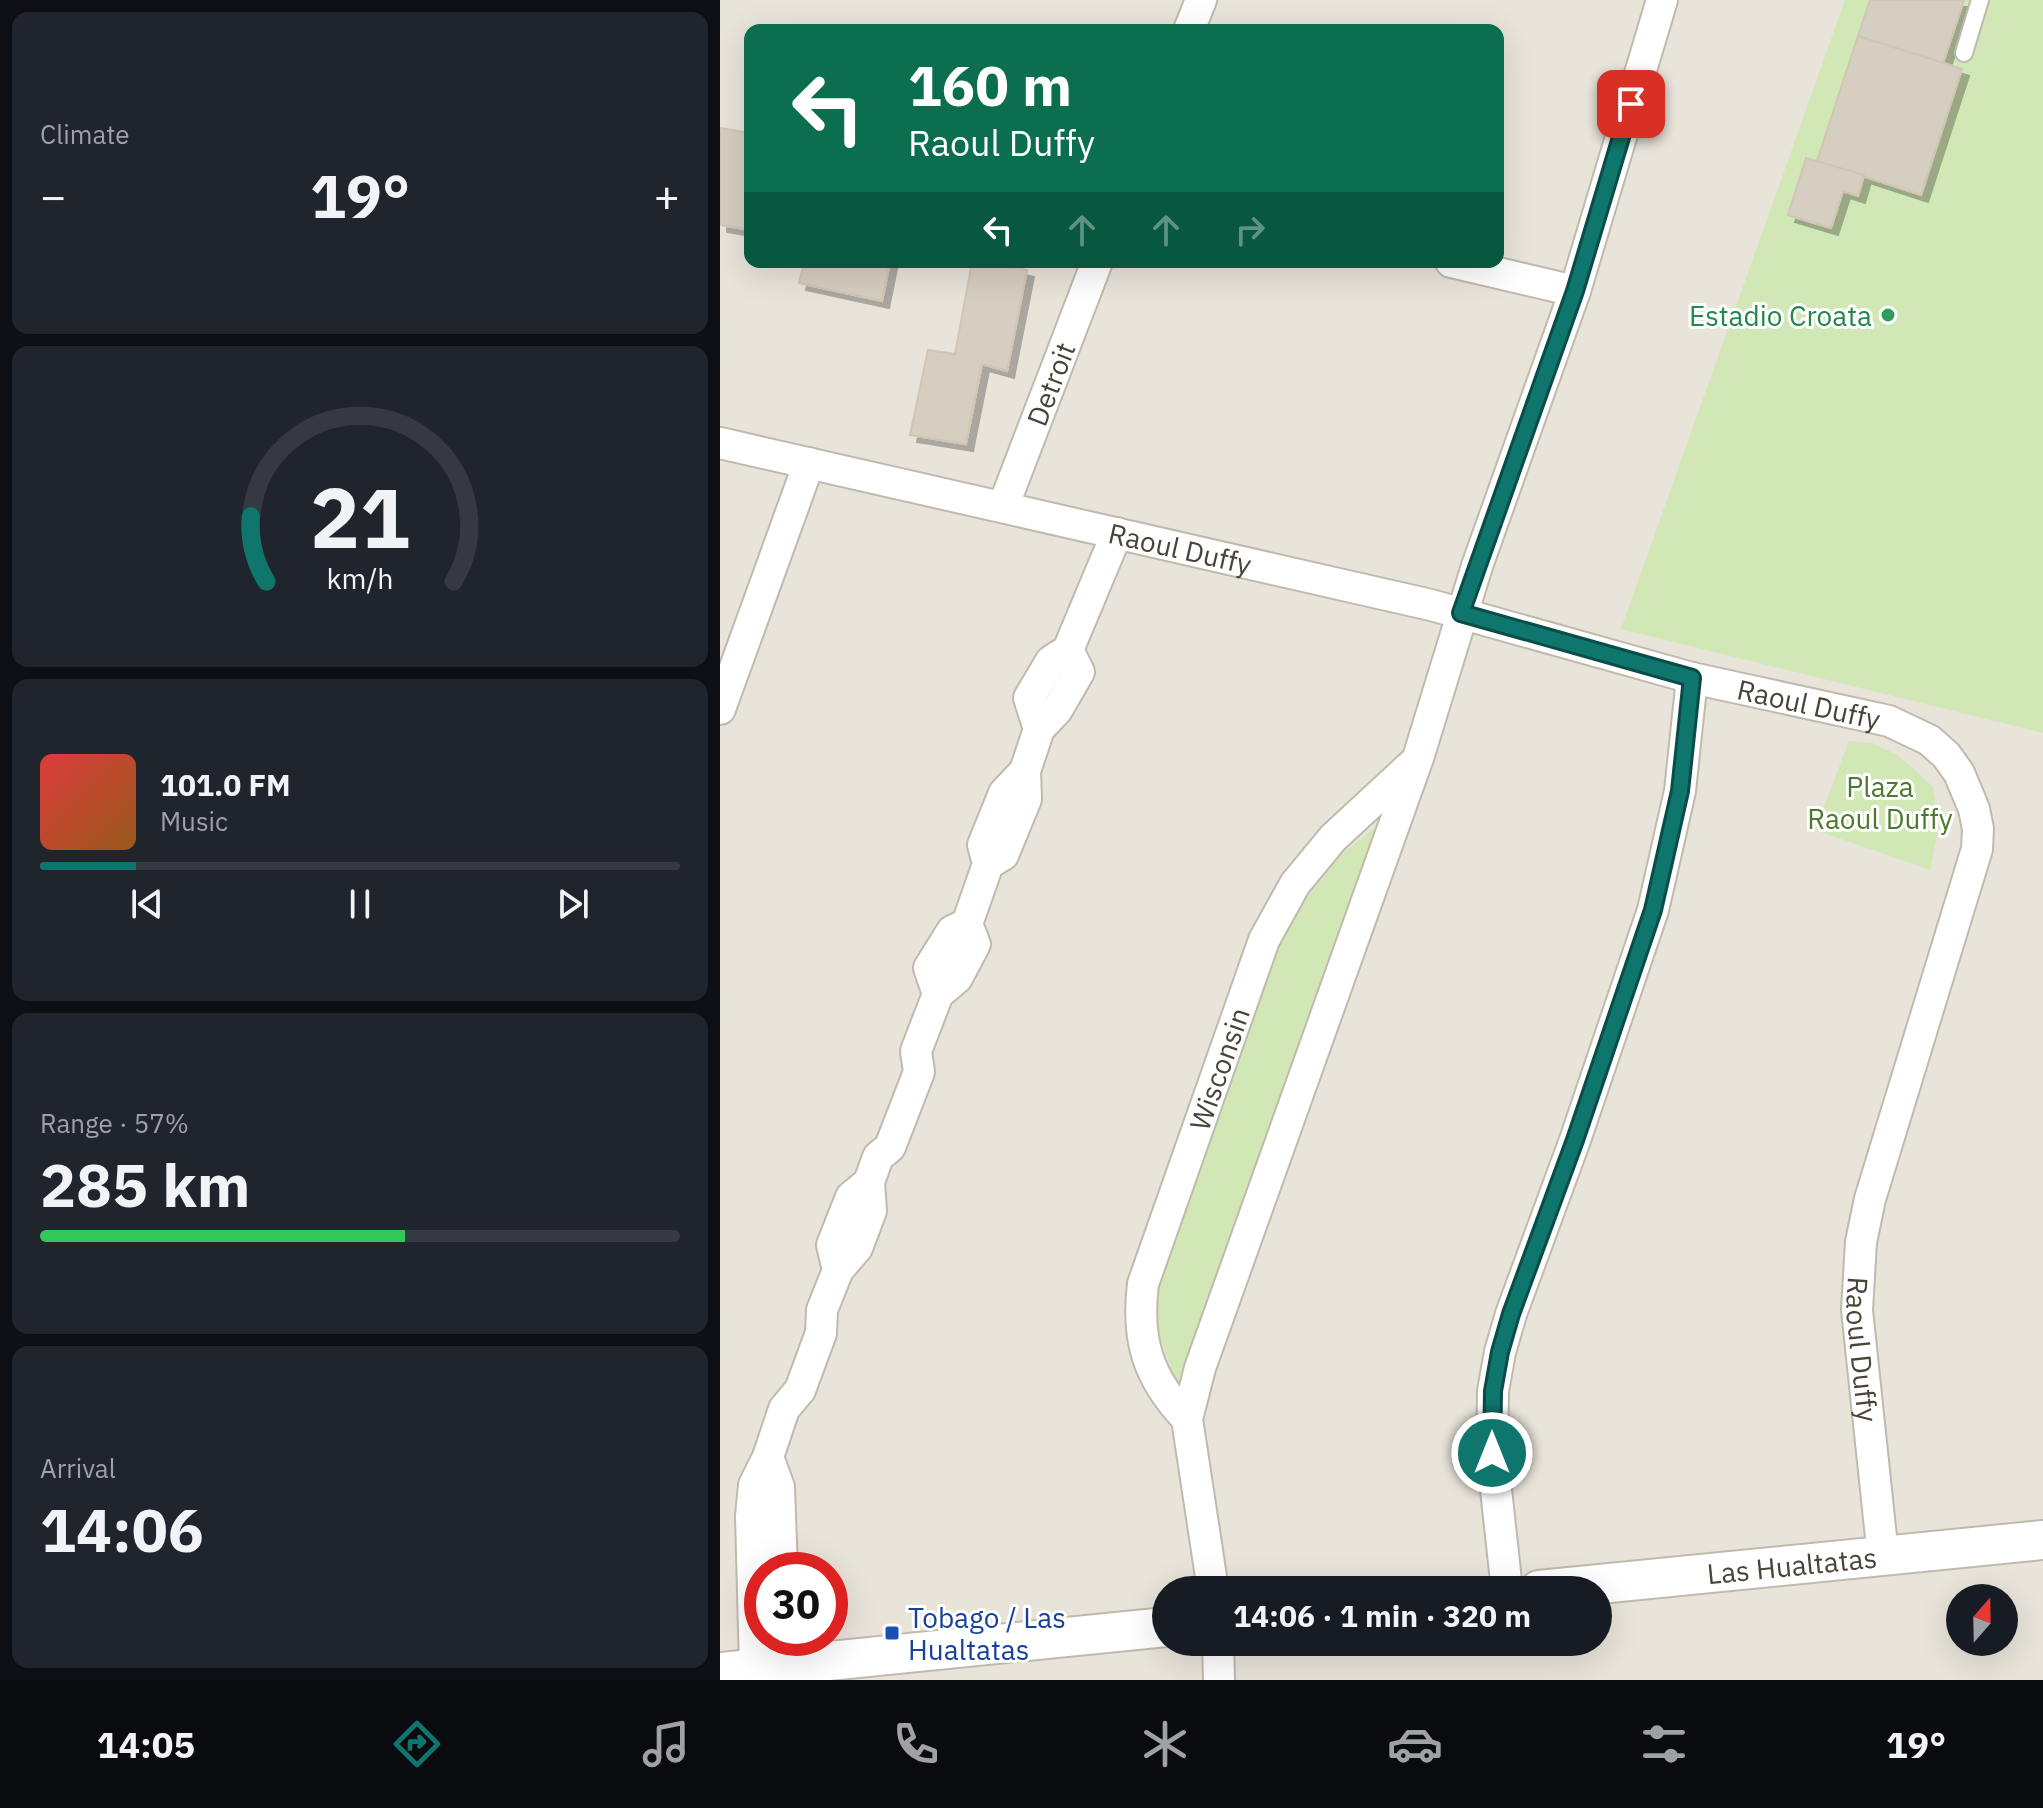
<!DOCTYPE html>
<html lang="en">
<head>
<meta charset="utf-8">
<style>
	body { margin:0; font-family:"IBM Plex Sans",sans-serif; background:#20242c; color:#f1f3f6; height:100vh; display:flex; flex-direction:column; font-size:30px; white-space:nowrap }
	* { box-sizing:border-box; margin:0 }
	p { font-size:26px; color:#9ea1a6 }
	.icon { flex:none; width:44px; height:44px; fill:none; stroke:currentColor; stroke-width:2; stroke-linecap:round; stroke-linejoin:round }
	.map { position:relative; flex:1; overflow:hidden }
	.sheet { display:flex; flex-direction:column; gap:12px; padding:12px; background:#0d0f14; width:720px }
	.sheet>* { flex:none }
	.top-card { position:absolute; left:24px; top:24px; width:760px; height:244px; border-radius:16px; box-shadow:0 8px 32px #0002; background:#0b6e4f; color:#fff; overflow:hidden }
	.needle { width:52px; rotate:20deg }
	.controls { position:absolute; left:1226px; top:1584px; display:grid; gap:16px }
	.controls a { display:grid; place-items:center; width:72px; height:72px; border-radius:50%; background:#171b24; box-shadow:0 8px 32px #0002; font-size:40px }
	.speed { position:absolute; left:24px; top:1552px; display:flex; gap:16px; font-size:40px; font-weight:700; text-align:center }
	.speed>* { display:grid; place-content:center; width:104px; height:104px; border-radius:50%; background:#171b24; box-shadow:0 8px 32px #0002; line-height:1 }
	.speed .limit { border:12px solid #d22; background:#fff; color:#111 }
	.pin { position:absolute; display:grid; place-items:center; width:68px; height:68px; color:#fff; margin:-34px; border-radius:16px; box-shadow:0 4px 12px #0006 }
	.me { position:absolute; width:88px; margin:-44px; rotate:0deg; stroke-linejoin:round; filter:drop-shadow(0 0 6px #0008) }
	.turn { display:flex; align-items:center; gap:28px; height:168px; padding:0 32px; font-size:36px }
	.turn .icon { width:104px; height:104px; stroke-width:2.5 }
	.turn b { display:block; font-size:56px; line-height:68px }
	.lanes { display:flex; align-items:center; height:76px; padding:0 32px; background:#0003; justify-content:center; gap:40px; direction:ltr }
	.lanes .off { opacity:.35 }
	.big { font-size:60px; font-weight:700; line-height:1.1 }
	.sheet .card { flex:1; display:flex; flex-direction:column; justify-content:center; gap:12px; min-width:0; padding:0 28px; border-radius:16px; background:#20242c }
	.sheet .dial { align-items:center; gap:0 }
	.dial svg { height:208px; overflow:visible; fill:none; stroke:#363941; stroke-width:7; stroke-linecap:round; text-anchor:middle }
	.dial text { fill:#f1f3f6; stroke:none }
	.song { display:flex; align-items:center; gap:24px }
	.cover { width:96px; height:96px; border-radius:12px; background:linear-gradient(135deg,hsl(0 70% 55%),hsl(30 70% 35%)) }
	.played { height:8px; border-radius:4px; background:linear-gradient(90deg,#0f766e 15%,#363941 15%) }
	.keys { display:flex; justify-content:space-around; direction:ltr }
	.heat { display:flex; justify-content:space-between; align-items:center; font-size:44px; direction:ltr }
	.charge { height:12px; border-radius:6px; background:linear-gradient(90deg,#34c759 57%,#363941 0) }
	.trip { position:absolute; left:432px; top:1576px; width:460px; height:80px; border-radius:40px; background:#171b24; box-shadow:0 8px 32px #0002; font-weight:700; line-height:80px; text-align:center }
	.dock { display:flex; height:128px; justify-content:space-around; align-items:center; background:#090b0e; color:#9ea1a6 }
	.dock .icon { width:56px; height:56px }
	.dock .current { color:#0f766e }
	.dock b { font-size:36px; color:#f1f3f6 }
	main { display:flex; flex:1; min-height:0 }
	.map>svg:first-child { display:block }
</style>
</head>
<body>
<main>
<section class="sheet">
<div class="card"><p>Climate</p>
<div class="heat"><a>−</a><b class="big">19°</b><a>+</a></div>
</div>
<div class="card dial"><svg viewBox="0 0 100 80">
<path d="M14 69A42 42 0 1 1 86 69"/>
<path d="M14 69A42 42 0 0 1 8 44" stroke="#0f766e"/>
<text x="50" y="56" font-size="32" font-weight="700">21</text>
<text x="50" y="72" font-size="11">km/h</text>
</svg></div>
<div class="card">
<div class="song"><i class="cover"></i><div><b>101.0 FM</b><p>Music</p></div></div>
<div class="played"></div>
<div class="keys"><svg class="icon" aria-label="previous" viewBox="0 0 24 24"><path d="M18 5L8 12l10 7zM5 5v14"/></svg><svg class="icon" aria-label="pause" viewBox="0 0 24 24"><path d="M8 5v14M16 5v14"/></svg><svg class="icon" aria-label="next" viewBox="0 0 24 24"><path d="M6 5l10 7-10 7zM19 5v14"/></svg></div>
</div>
<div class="card"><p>Range · 57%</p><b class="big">285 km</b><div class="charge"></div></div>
<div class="card"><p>Arrival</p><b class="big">14:06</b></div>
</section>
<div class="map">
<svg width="1323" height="1680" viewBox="0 0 1323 1680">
	<defs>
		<filter id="shadow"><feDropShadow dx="7" dy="7" stdDeviation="0" flood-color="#0004"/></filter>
	</defs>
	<rect width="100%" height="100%" fill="#f5f2ec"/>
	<path fill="#e9e4da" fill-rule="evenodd" d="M0,0H1323V1680H0ZM30,30H778V262H30ZM42,1570H110V1638H42ZM446,1590H878V1642H446ZM1240,1598H1284V1642H1240Z"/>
	<g fill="#d2e7b6">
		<polygon points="1125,0 1323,0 1323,733 901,629"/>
		<polygon points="1129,741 1152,743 1178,755 1213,787 1219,827 1210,870 1095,830"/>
		<polygon points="662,822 457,1385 437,1328 438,1289 554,951 575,914 617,858"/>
	</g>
	<g fill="#d6cec1" stroke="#d1c5b5" stroke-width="2" filter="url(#shadow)">
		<polygon points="1150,0 1244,0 1223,63 1138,36"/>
		<polygon points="1138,36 1242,69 1201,195 1097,161"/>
		<polygon points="0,128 30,133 30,230 0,225"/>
		<polygon points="1086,158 1144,175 1138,196 1123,191 1111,228 1068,215"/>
		<polygon points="84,262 170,262 162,301 79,283"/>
		<polygon points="252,262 273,262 307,270 287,371 262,364 246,444 190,435 208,350 235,354"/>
	</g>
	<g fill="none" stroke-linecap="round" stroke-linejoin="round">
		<g stroke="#c0baae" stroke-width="20">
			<polyline id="service" points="1244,53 1260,0"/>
		</g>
		<g stroke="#c0baae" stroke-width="34">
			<g id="minor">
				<polyline points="469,30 481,0"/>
				<polyline points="731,262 855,291"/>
				<path id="s1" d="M0,443L711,605L972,678L1169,721L1209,740L1226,755L1239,773L1254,809L1258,829L1257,849L1150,1199L1141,1242L1137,1310L1163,1556"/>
				<path id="s2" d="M283,507L377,262"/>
				<polyline points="0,709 89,463"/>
				<polyline points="319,729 309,698 331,661 348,650 397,533"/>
				<polyline points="268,864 283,855 306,799 305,771 319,729 337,710 359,672 348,650"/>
				<polyline points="218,994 209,968 232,931 247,924"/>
				<polyline points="118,1270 112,1245 131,1197 149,1182"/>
				<path id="s3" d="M467,1419C428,1378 416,1340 423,1284L544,940L575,884L613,838L694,763"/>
				<polyline points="48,1457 59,1487 62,1570"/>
				<polyline points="493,1590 467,1419 480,1368 698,758 757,566 855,291 942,0"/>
				<polyline points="787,1590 772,1453 773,1391 780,1352 791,1314 855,1140 933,910 960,791 972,678"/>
				<polyline points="63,1638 63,1665"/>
				<polyline points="498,1642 499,1680"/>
				<polyline points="35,1668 31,1516 34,1485 48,1457 64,1409 80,1390 101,1333 102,1310 118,1270 137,1248 151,1211 149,1182 158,1157 170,1147 199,1072 196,1051 218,994 237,978 255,944 247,924 268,864 263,845 284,793 305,771"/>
			</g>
		</g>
		<g stroke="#c0baae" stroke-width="42">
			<g id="tertiary">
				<path id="s4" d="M819,1590L1323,1540"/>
				<polyline points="0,1672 446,1627"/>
			</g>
		</g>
		<use href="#service" stroke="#fff" stroke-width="16"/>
		<use href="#minor" stroke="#fff" stroke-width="30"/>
		<use href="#tertiary" stroke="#fff" stroke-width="38"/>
	</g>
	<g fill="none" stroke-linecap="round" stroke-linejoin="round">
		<g stroke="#0a4d48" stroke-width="20">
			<polyline id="route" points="772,1453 773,1391 780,1352 791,1314 855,1140 933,910 960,791 972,678 741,613 855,291 911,104"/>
		</g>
		<use href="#route" stroke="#0f766e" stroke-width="14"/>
	</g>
	<circle fill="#2e9e5b" stroke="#fff" stroke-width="3" cx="1168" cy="315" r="8"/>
	<rect fill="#1a4fb4" stroke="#fff" stroke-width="3" x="164" y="1625" width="16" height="16" rx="4"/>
	<g text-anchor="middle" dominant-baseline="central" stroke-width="6" stroke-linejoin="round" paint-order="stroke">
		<g font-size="28" fill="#27864d" stroke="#fff" text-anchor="end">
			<text x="1152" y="315">Estadio Croata</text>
		</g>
		<g font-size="28" fill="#494339" stroke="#fff">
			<text stroke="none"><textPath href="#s2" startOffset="132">Detroit</textPath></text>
			<text stroke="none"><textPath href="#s1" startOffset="472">Raoul Duffy</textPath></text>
			<text stroke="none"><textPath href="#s1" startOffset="1120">Raoul Duffy</textPath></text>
			<text stroke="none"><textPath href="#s3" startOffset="376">Wisconsin</textPath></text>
			<text stroke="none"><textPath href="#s1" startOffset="1888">Raoul Duffy</textPath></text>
			<text stroke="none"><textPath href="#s4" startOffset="254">Las Hualtatas</textPath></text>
		</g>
		<g font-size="28" fill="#4c7a2e" stroke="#fff">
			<text x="1160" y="786">Plaza<tspan x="1160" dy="32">Raoul Duffy</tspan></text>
		</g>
		<g font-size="28" fill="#164399" stroke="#fff" text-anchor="start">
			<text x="188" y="1617">Tobago / Las<tspan x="188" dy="32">Hualtatas</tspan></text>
		</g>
	</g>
</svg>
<div class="controls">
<a><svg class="needle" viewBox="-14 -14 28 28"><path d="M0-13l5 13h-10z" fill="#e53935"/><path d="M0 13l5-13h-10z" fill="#9ea1a6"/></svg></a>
</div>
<div class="speed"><div class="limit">30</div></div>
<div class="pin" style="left:911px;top:104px;background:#d93025"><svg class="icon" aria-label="arrive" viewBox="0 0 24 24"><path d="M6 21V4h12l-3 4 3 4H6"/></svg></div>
<svg class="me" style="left:772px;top:1453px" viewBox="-20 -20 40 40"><circle r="17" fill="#0f766e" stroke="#fff" stroke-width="3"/><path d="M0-11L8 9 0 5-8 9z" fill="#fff"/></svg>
<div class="trip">14:06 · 1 min · 320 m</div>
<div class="top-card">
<div class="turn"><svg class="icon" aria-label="left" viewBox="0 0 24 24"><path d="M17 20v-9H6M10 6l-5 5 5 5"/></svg><div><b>160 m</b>Raoul Duffy</div></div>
<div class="lanes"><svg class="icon" aria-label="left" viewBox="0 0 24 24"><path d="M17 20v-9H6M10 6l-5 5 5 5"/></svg><svg class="icon off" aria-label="ahead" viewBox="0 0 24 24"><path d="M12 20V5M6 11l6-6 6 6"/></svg><svg class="icon off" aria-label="ahead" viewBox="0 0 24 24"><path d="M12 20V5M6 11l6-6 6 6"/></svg><svg class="icon off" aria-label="right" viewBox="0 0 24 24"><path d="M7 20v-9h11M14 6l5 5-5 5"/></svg></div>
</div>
</div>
</main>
<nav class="dock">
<b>14:05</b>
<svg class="icon current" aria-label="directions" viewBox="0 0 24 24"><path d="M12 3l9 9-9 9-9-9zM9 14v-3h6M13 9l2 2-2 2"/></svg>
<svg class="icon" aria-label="music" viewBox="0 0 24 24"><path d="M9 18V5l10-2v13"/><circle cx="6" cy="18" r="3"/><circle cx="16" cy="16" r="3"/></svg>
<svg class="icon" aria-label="phone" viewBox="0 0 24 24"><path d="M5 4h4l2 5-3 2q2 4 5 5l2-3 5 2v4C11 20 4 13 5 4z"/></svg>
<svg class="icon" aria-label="climate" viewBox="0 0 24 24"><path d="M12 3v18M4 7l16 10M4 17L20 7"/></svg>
<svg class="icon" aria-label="car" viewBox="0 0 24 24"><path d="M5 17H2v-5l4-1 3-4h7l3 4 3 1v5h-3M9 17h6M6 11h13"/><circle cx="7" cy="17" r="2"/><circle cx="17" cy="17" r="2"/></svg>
<svg class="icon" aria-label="filters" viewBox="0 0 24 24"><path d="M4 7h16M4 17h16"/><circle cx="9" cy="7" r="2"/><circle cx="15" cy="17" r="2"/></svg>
<b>19°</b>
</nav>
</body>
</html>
